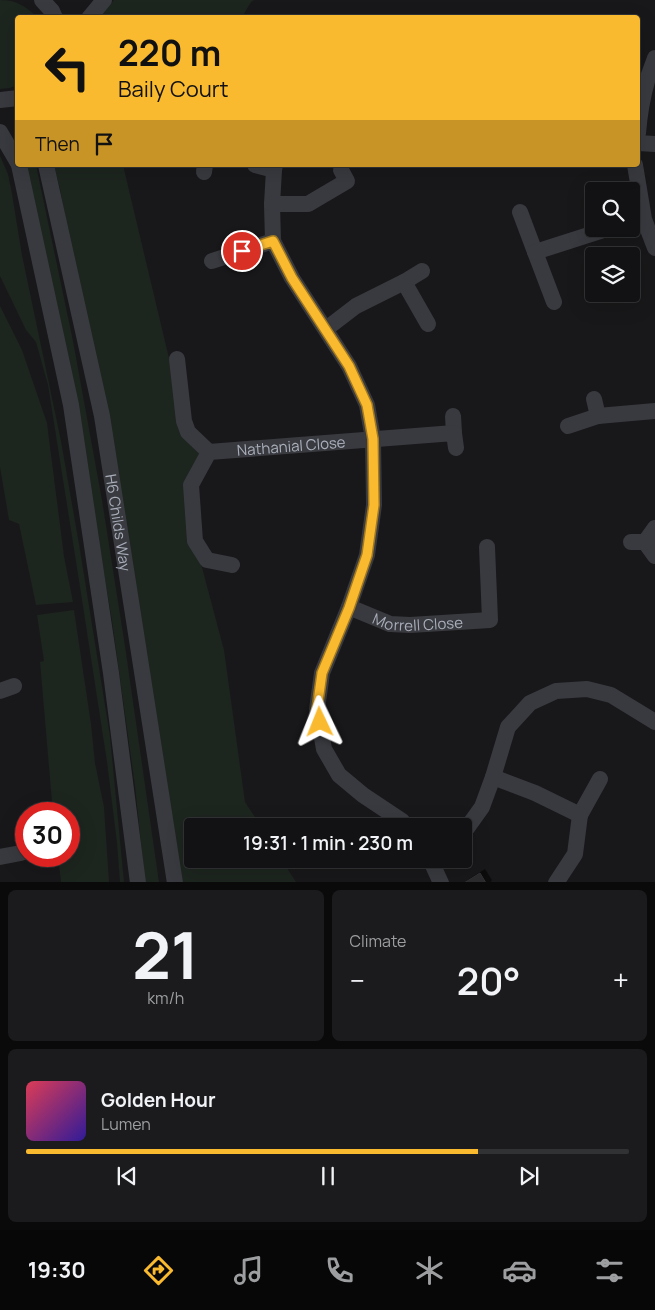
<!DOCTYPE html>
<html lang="en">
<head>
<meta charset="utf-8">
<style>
	body { margin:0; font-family:Manrope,sans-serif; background:#1b1b1d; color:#f1f3f6; height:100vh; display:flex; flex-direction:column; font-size:19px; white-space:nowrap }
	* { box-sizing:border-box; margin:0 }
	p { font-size:16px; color:#9c9ea0 }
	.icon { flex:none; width:28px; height:28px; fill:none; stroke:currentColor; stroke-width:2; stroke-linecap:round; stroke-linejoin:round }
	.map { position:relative; height:882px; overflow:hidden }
	.sheet { display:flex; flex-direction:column; gap:8px; padding:8px; background:#0a0a0b; flex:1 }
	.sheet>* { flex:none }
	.banner { position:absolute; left:15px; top:15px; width:625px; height:152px; border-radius:5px; box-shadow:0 5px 20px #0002,0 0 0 1px #313234; background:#faba30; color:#111; overflow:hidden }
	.fabs { position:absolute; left:585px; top:182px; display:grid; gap:10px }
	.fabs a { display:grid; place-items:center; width:55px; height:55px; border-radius:5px; background:#121214; box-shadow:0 5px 20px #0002,0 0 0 1px #313234; font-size:25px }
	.speed { position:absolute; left:15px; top:802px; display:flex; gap:10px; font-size:25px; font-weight:700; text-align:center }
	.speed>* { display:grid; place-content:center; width:65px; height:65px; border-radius:50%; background:#121214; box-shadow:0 5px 20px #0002,0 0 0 1px #313234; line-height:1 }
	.speed .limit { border:8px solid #d22; background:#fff; color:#111 }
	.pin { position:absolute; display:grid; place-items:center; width:42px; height:42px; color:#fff; margin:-21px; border:2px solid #fff; border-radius:50%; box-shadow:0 1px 5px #0007 }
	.me { position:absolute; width:55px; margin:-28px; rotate:358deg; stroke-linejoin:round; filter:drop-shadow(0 0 4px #0008) }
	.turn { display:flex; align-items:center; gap:18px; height:105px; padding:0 20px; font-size:22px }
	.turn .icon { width:65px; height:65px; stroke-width:2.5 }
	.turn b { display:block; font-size:35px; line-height:42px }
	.then { display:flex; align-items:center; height:48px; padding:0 20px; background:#0003; gap:10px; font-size:19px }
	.big { font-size:38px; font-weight:600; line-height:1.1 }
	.sheet .tile { flex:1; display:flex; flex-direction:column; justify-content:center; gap:8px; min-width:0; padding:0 18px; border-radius:8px; background:#1b1b1d }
	.sheet .dial { align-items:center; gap:0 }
	.dial b { font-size:65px; line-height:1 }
	.song { display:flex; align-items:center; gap:15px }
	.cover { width:60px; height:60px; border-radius:8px; background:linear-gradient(135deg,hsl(350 70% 55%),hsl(250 70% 35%)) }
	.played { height:5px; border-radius:2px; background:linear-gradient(90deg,#faba30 75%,#313234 75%) }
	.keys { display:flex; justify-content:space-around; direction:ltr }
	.heat { display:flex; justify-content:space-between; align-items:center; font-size:28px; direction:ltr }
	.sheet .tiles { flex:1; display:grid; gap:8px; grid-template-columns:1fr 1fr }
	.tile:last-child { grid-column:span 2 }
	.trip { position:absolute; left:184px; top:818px; width:288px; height:50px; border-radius:5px; background:#121214; box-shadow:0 5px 20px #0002,0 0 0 1px #313234; font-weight:600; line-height:50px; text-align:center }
	.tabs { display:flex; height:80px; justify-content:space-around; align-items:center; background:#070708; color:#9c9ea0 }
	.tabs .icon { width:35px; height:35px }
	.tabs .selected { color:#faba30 }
	.tabs b { font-size:22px; color:#f1f3f6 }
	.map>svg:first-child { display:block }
</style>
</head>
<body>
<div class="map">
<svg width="655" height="883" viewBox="0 0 655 883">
	<rect width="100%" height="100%" fill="#18181a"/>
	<g fill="#1d251f">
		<path d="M0,0C17,0 25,6 37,17L18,18L17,85L10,88L0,89Z"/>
		<polygon points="114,0 254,0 251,2 242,17 98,18"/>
		<polygon points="0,156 8,174 12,194 22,255 61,441 79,544 110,736 124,882 120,882 117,843 107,762 80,587 48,385 36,342 26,330 0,276"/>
		<polygon points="25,165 36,165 73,341 102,500 125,646 159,882 145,882 135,786 112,621 79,424"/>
		<polygon points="54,165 123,165 184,421 209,452 191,485 195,541 224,650 245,802 261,826 192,826 192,859 281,859 296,882 175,882 102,416 60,189"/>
		<polygon points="0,306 22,350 47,423 64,556 73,602 36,605 19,524 9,520 0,467"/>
		<polygon points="74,610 91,724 95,763 104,807 109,882 61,882 58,856 69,856 69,814 53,814 40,662 44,661 37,615"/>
	</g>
	<polygon fill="#0007" points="485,869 492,880 490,883 465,883 469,879"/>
	<polygon fill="#2b2b2e" stroke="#323236" points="480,873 486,883 464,883"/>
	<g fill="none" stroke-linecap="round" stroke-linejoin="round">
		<g stroke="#393a3f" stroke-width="16">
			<polyline points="42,0 52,11 55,18"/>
			<polyline points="89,18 104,0"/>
			<polyline points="0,100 18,98"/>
			<polyline points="0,132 18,163"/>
			<path d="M638,133C640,108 645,82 655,58"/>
			<polyline points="638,143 655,144"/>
			<polyline points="19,165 71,405 111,673 138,883"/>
			<path id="s1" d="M46,165L102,416L175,883"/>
			<polyline points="255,165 274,170"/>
			<polyline points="275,165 274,170 272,204 273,241 292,278 349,366 367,405 373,439 374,505 367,555 349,607 322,673 317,709 324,749 339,775 363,795 402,821 406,826"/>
			<polyline points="635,165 644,219 655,248"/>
			<polyline points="204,172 205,165"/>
			<polyline points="272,204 308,204 347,181 341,170"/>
			<polyline points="520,212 535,252"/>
			<polyline points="212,261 273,241"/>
			<polyline points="404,282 428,324"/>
			<polyline points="554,302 535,252 607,229"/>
			<polyline points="326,329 356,306 404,282 422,271"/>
			<polyline points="177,359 184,421 188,432 209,452"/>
			<polyline points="594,399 598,416"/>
			<polyline points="453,416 454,433"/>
			<polyline points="568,426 598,416 655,411"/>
			<polyline points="631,542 645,542 655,556"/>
			<polyline points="645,542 655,528"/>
			<path id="s2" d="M232,565L207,560L195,541L191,485L209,452L454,433L456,448"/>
			<path id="s3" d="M349,607L390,624L410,625L490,620L487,547"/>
			<polyline points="0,691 14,686"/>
			<polyline points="493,777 535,793 580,815 600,779"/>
			<polyline points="462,831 467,828 482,807 493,777 508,727 530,703 556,691 587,689 611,695 655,722"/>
			<polyline points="0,857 21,853 26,850"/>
			<polyline points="430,859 441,883"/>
			<polyline points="556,883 575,854 580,815"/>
		</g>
	</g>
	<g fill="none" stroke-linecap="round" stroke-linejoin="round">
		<g stroke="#a2791f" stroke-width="12">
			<polyline id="route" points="242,251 273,241 292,278 349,366 367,405 373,439 374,505 367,555 349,608 322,673 317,709 320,722"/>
		</g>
		<use href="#route" stroke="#faba30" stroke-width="9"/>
	</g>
	<g text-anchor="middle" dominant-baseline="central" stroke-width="5" stroke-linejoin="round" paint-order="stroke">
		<g font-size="15" fill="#a9aeba" stroke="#131315">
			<text stroke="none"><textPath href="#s2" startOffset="224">Nathanial Close</textPath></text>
			<text stroke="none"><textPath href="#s1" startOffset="365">H6 Childs Way</textPath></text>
			<text stroke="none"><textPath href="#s3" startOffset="72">Morrell Close</textPath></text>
		</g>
	</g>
</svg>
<div class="fabs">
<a><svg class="icon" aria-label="search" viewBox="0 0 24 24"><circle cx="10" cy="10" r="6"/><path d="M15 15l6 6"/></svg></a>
<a><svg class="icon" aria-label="layers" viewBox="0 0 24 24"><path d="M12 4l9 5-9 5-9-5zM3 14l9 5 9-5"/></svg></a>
</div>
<div class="speed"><div class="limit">30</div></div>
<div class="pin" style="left:242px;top:251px;background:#d93025"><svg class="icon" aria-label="arrive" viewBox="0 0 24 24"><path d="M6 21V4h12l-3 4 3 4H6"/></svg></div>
<svg class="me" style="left:320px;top:722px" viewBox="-20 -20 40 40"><path d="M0-17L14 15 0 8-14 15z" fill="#faba30" stroke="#fff" stroke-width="4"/></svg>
<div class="trip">19:31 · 1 min · 230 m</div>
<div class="banner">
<div class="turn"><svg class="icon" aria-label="left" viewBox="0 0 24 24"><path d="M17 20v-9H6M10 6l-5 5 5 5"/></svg><div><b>220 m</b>Baily Court</div></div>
<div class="then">Then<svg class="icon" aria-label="arrive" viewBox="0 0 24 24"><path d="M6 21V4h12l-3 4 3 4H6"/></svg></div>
</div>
</div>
<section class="sheet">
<div class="tiles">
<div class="tile dial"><b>21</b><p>km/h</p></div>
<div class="tile"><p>Climate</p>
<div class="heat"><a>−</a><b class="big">20°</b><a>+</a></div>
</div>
<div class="tile">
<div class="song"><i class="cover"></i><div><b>Golden Hour</b><p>Lumen</p></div></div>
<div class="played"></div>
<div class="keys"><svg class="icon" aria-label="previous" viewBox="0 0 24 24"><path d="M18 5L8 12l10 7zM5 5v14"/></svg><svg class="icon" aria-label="pause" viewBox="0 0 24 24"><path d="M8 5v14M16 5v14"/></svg><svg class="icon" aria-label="next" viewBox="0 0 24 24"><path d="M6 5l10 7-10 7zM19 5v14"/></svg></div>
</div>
</div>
</section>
<nav class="tabs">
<b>19:30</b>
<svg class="icon selected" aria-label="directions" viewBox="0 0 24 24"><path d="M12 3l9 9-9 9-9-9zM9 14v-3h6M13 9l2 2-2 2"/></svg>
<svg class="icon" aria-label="music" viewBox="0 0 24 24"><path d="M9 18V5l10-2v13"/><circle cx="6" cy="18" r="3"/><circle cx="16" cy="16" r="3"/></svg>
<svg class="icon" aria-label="phone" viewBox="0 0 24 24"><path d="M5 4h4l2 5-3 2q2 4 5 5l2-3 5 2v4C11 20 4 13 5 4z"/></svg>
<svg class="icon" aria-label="climate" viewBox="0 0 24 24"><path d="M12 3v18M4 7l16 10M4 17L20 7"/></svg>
<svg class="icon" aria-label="car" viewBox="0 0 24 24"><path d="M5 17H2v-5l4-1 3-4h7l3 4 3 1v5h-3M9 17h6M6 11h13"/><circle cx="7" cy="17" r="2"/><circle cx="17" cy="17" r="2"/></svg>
<svg class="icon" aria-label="filters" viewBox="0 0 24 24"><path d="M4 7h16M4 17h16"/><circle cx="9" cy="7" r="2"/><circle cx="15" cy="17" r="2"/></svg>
</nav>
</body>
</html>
